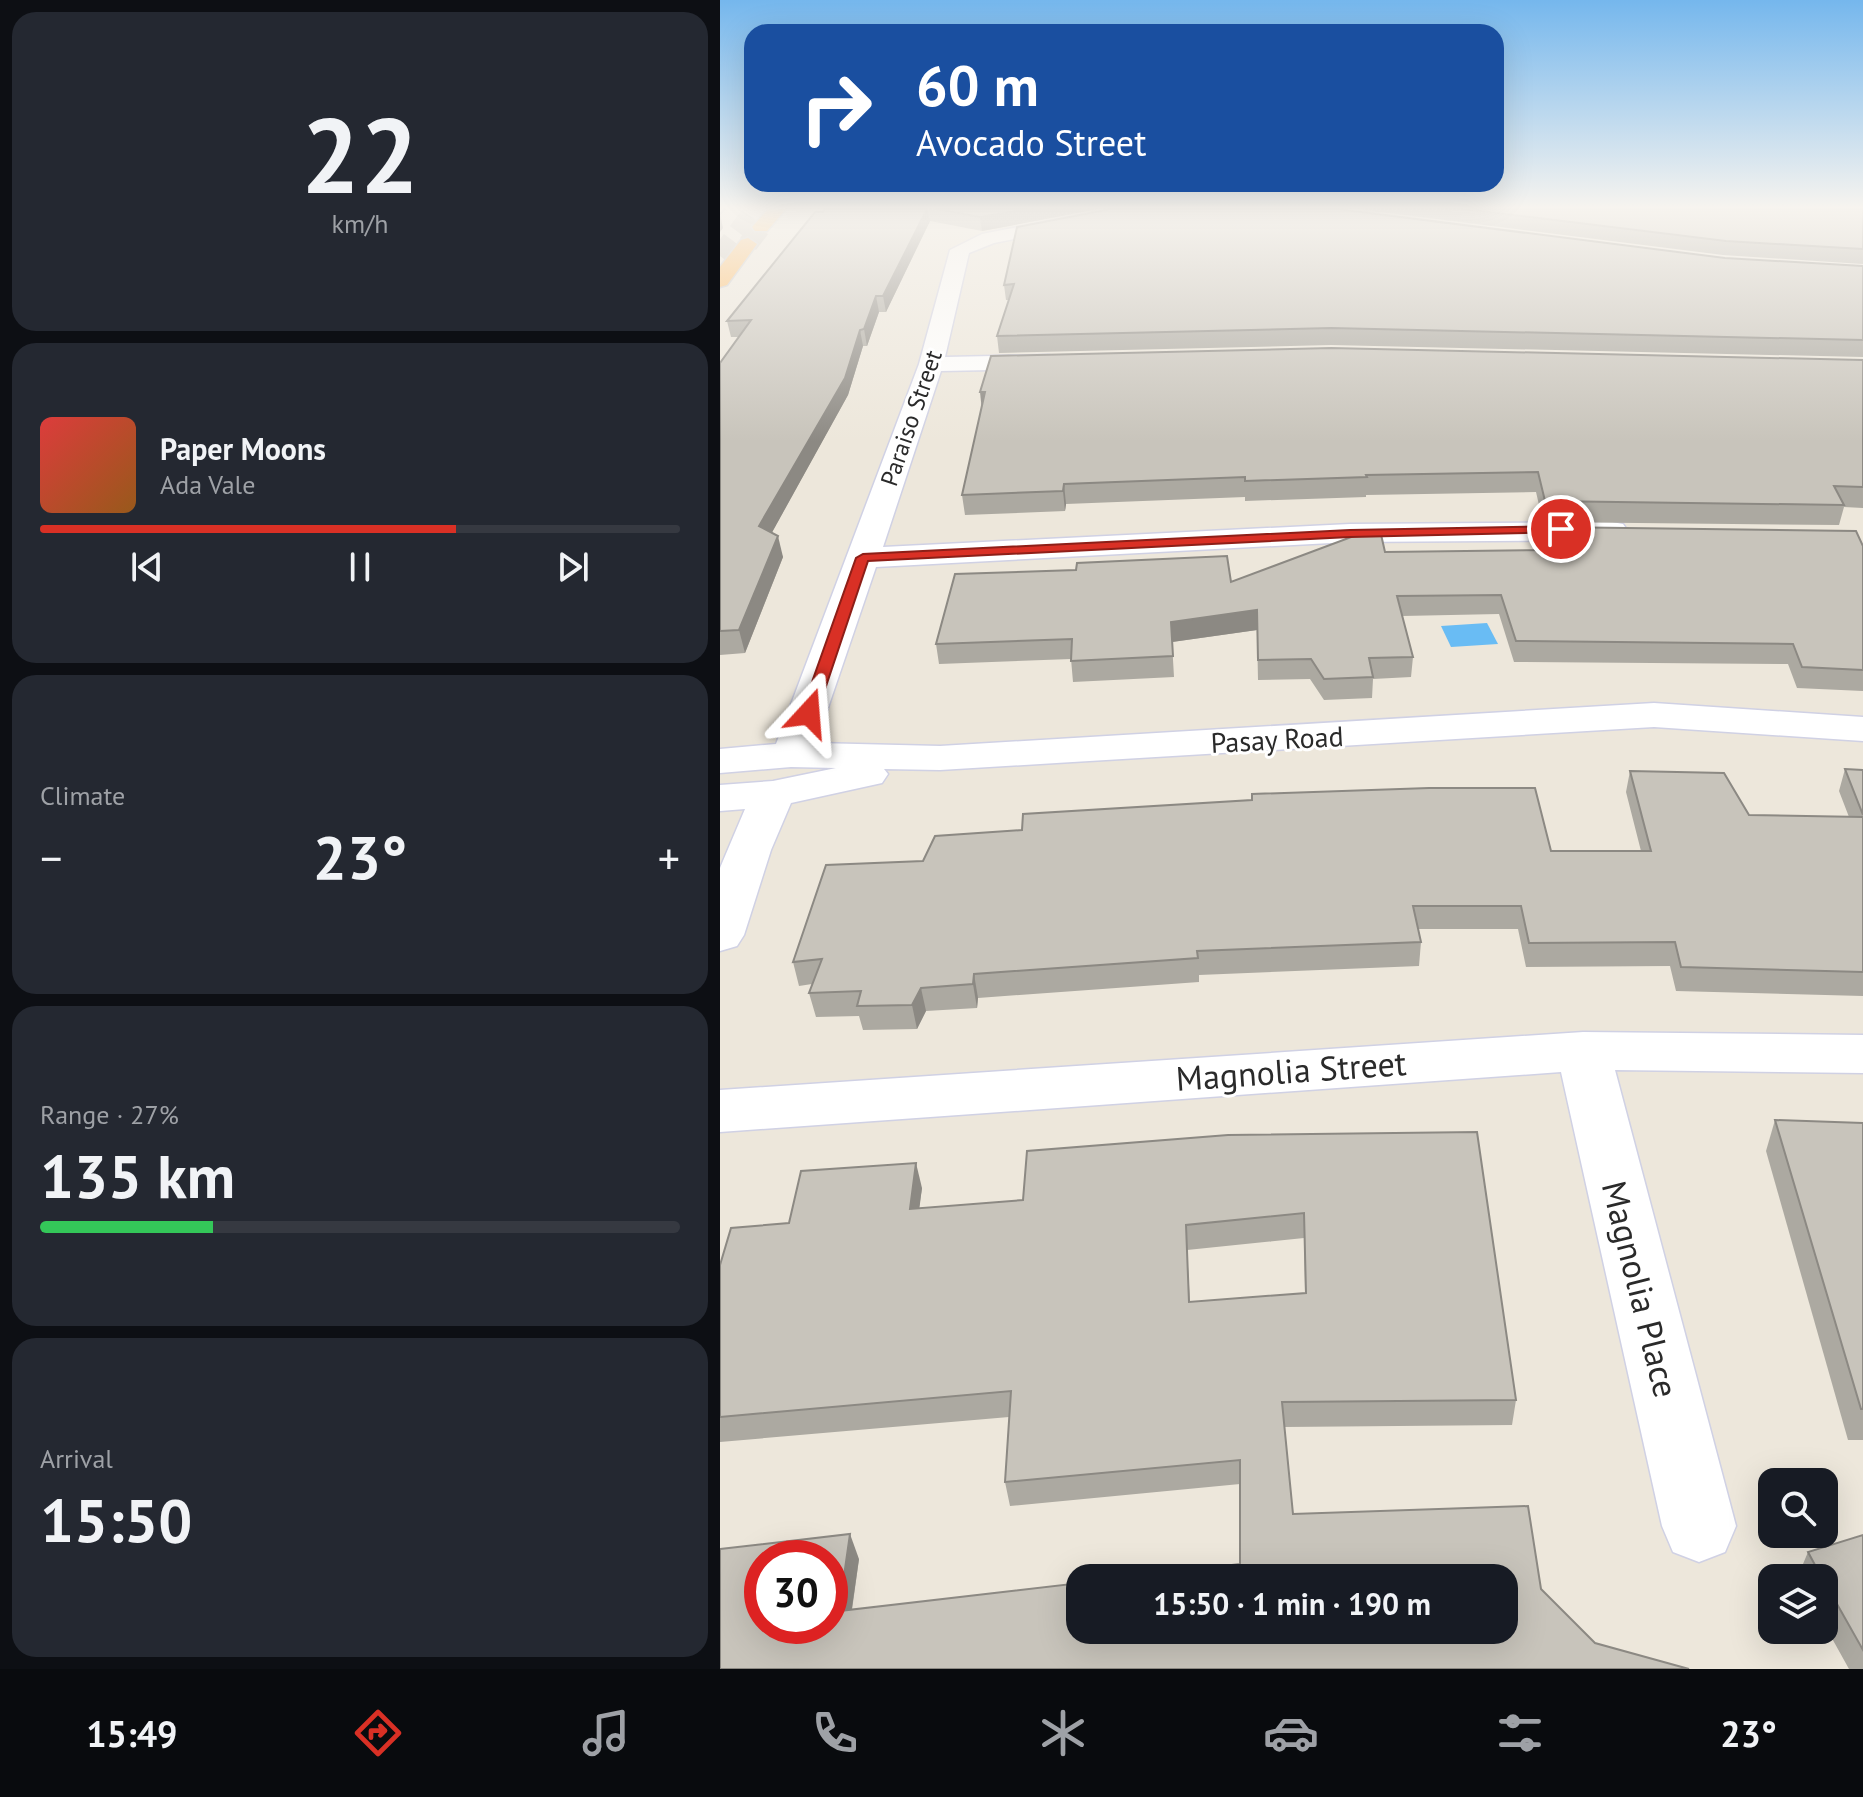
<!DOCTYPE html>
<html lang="en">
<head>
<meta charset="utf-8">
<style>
	body { margin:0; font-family:"PT Sans",sans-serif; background:#242831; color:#f1f3f6; height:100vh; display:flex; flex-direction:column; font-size:30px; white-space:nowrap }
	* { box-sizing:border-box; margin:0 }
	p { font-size:26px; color:#9ea1a6 }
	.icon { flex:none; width:44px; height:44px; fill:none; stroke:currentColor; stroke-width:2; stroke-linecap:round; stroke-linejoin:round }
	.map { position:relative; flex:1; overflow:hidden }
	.drawer { display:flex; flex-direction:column; gap:12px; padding:12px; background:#0d0f14; width:720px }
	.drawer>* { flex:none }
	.guide { position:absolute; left:24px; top:24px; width:760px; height:168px; border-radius:24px; box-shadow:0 8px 32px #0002; background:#1a4fa0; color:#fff; overflow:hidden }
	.fabs { position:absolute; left:1038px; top:1468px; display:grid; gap:16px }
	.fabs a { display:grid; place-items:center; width:80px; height:80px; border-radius:16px; background:#171b24; box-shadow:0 8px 32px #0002; font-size:40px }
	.speed { position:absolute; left:24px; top:1540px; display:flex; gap:16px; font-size:40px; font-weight:700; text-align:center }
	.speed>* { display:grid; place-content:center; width:104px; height:104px; border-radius:50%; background:#171b24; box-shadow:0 8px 32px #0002; line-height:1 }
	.speed .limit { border:12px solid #d22; background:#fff; color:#111 }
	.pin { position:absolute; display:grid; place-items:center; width:68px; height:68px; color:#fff; margin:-34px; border:4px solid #fff; border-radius:50%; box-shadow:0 2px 8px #0007 }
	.me { position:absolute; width:88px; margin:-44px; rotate:19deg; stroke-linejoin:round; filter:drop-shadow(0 0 6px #0008) }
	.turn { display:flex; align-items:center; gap:28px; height:168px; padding:0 40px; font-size:36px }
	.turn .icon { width:104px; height:104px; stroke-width:2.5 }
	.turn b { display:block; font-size:56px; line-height:68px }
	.big { font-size:60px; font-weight:600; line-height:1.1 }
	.drawer .widget { flex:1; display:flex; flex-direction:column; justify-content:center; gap:12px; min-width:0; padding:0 28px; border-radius:24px; background:#242831 }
	.drawer .dial { align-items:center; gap:0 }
	.dial b { font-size:104px; line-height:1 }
	.song { display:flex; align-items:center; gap:24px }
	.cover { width:96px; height:96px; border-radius:12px; background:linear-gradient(135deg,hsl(0 70% 55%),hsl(30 70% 35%)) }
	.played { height:8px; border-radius:4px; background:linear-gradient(90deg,#d93025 65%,#363941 65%) }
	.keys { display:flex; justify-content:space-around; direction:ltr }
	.heat { display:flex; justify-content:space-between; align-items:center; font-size:44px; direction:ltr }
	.charge { height:12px; border-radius:6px; background:linear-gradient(90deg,#34c759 27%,#363941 0) }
	.trip { position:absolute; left:346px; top:1564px; width:452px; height:80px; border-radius:24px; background:#171b24; box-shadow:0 8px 32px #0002; font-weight:600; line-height:80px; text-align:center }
	.tabs { display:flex; height:128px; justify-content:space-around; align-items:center; background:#090b0e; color:#9ea1a6 }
	.tabs .icon { width:56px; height:56px }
	.tabs .active { color:#d93025 }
	.tabs b { font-size:36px; color:#f1f3f6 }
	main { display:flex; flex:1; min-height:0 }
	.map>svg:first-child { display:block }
</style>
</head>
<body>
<main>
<section class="drawer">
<div class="widget dial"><b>22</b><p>km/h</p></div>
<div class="widget">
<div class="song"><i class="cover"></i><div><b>Paper Moons</b><p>Ada Vale</p></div></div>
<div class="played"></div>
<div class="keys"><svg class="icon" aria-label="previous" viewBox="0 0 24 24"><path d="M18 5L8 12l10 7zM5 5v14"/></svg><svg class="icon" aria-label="pause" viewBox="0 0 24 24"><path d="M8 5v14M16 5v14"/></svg><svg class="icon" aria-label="next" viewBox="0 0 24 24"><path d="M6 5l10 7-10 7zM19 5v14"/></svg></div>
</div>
<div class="widget"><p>Climate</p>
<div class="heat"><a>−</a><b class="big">23°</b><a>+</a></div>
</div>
<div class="widget"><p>Range · 27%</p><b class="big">135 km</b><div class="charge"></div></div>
<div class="widget"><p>Arrival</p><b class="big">15:50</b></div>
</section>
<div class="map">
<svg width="1143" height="1669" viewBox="0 0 1143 1669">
	<rect width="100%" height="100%" fill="#ede7db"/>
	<polygon fill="#69bcf4" points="767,623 778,644 731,647 721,626"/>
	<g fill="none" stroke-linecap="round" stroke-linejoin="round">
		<polyline stroke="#c6c1b8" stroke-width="20" stroke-dasharray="20 10" stroke-linecap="butt" points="28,244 41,227"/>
		<polyline stroke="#c6c1b8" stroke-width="20" stroke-dasharray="20 10" stroke-linecap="butt" points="0,256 35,209"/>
		<g stroke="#d0d1e4" stroke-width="3">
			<g id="minor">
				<polygon points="392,209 426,209 417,214 274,243 249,253 225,357 329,355 337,357 341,362 337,367 329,369 221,371 163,547 630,524 892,522 903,524 908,531 903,538 892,540 630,542 156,567 96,743 220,746 934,703 1143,717 1143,741 934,727 220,770 164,769 168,774 162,783 71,803 51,850 24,935 17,946 0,951 0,868 25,809 0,811 0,785 53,781 116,768 71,767 0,773 0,749 56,744 199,364 230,250 262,234"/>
				<polygon points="863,1032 1143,1035 1143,1073 895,1070 1016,1526 1005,1552 979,1562 953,1552 942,1526 841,1072 0,1132 0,1090"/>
			</g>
		</g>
		<g stroke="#c8c8c8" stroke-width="3">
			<g id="highway">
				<polygon points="48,209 66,209 47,231 35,231 32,227"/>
				<polygon points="28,238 37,244 7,285 0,287 0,267 21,240"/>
			</g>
		</g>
		<use href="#minor" fill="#fff" fill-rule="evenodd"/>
		<use href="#highway" fill="#ffb554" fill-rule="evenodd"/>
		<polyline stroke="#9e9eb5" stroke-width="2" points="0,214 5,209"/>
	</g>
	<g fill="#aca9a1" fill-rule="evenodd">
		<polygon points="105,209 378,209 262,231 210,221 166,312 159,312 147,346 143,346 128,395 52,532 63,557 25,653 0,655 0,363 19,337 11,337 7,321"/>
		<polygon points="637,209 1143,209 1143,264 1003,255"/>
		<polygon points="1005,258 1143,266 1143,357 611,345 279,353 277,336 289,300 286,300 284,285"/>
		<polygon points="1143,360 1143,508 1124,507 1119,525 823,522 816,492 646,495 646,497 525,501 525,497 346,504 345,511 245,515 242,495"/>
		<polygon points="830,527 1143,546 1143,691 1077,688 1068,664 794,662 779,614 682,616 693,657 691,677 653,679 652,698 604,700 590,679 538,680 537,630 452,642 454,677 353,682 351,659 219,664 216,644 511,582 665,552 829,550 828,546"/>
		<polygon points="1125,769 1143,770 1143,996 956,991 950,966 806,967 798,929 698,929 701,942 699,966 479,975 479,982 258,998 257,1008 206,1011 197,1029 143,1030 139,1016 96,1017 89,993 92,984 79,986 73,962 831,851 921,851 906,792 910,771 1029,815 1129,817 1119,791"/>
		<polygon points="1055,1120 1143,1123 1143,1440 1128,1440 1046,1151"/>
		<path d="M508,1135L796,1400L792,1425L564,1427L573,1514L808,1506L0,1669L139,1559L132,1610L520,1564V1484L290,1506L285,1482L289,1417L0,1442V1265L69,1223L202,1188L199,1208L303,1200ZM584,1238L585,1293L470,1302L467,1250Z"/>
		<polygon points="1143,1535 1143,1669 1129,1669 1104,1624 1104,1578 1079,1578 1078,1576 1088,1552"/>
	</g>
	<g fill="#8c8983">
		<polygon points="207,209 210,221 166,312 163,296"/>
		<polygon points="307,209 378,209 262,231 260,217"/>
		<polygon points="0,214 3,228 0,232"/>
		<polygon points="156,296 159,312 147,346 144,329"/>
		<polygon points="140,330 143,346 128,395 44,547 39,526"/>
		<polygon points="260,392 265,392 262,411"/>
		<polygon points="344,484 346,504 345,511 343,491"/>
		<polygon points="58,536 63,557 25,653 19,630"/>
		<polygon points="537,610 537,630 452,642 451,622"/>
		<polygon points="254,974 258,998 257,1008 253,984"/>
		<polygon points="201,988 206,1011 197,1029 192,1005"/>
		<polygon points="196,1163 202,1188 196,1234 190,1209"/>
		<polygon points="130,1534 139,1559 128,1635 119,1611"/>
	</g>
	<g fill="#c8c4bb" stroke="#8c8983" stroke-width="2" fill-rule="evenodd">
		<polygon points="105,209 207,209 163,296 156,296 144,329 140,330 125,378 39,526 58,536 19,630 0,631 0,363 31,320 7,321 95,212 103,212"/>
		<polygon points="216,209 307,209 260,217"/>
		<polygon points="391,209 617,209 1005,258 1143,266 1143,340 611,328 277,336 294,284 284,285 297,227"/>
		<polygon points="744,209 1143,209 1143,249 1006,241"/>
		<polygon points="611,348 1143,360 1143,487 1114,486 1124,505 825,501 818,472 646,475 647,477 525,481 525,477 344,484 343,491 242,495 265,392 260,392 271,356"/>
		<polygon points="830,527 1136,531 1143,546 1143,670 1082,667 1073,644 796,641 781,595 677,596 693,657 649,658 653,677 604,679 591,659 538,660 537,610 451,622 453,656 351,661 352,639 216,644 235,574 356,570 357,563 507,556 511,582 650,530 660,530 665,552 836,550"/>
		<polygon points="1125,769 1143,770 1143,815"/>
		<polygon points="910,771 1004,773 1029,815 1143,817 1143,972 961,967 955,942 809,943 801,906 693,906 701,942 477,951 478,958 254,974 253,984 201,988 192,1005 137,1006 141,991 89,993 102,959 73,962 106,865 203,861 215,836 302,830 303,814 532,800 532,794 709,788 815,788 831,851 931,851"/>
		<polygon points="1055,1120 1143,1123 1143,1409 1141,1409"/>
		<path d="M757,1132L796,1400L562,1402L573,1514L808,1506L821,1589L875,1643L969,1669H0V1549L130,1534L119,1611L360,1583V1630H784V1578H403L520,1564V1460L285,1482L291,1391L0,1417V1265L11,1228L69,1223L81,1171L196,1163L190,1209L303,1200L307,1151L508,1135ZM584,1213L586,1293L469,1302L466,1225ZM42,1558H110V1626H42Z"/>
		<polygon points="1143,1535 1143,1650 1104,1581 1104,1578 1102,1578 1088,1552"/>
	</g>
	<linearGradient id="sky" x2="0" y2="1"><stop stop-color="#75b7ed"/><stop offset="0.47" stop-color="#f7f4ef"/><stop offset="1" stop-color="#f7f4ef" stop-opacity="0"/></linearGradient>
	<rect width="1143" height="442" fill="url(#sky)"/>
	<polygon fill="#d93025" stroke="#8d1f18" stroke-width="2" points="841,526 847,529 845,532 630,537 148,561 97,713 89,717 81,713 136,558 143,554 630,530"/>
	<g text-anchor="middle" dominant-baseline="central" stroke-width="6" stroke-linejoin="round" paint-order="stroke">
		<g font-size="24" fill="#2a2a2a" stroke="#fff">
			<text transform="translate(191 418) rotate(-71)">Paraiso Street</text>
		</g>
		<g font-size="28" fill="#2a2a2a" stroke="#fff">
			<text transform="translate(557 739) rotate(-3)">Pasay Road</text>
		</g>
		<g font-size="34" fill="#2a2a2a" stroke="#fff">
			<text transform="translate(571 1070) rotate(-4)">Magnolia Street</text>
			<text transform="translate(921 1289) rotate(76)">Magnolia Place</text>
		</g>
	</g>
</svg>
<div class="fabs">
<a><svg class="icon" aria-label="search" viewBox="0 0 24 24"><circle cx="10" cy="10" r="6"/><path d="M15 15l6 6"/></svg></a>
<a><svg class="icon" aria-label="layers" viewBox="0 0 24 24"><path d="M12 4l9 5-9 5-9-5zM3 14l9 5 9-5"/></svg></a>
</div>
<div class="speed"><div class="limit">30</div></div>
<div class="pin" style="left:841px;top:529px;background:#d93025"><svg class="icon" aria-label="arrive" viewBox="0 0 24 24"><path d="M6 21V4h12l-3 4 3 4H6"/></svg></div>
<svg class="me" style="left:89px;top:713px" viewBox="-20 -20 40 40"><path d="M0-17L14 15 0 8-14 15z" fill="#d93025" stroke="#fff" stroke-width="4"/></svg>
<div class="trip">15:50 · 1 min · 190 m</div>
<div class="guide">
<div class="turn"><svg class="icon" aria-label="right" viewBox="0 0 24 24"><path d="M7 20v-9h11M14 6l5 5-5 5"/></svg><div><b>60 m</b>Avocado Street</div></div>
</div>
</div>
</main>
<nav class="tabs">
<b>15:49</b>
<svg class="icon active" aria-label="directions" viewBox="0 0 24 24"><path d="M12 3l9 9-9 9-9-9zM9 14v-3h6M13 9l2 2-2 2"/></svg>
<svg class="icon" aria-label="music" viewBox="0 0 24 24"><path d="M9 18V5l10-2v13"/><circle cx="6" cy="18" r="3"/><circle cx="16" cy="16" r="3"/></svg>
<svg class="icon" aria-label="phone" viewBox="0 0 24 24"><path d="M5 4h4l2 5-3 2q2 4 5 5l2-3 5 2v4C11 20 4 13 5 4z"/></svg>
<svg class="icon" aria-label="climate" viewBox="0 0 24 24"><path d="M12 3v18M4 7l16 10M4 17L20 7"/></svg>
<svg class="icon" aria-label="car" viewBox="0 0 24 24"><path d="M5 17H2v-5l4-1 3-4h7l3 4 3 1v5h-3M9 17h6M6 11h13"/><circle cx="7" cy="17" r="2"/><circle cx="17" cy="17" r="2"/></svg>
<svg class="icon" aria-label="filters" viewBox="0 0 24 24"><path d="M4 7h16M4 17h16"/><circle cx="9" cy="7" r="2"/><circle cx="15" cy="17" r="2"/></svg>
<b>23°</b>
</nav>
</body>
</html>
